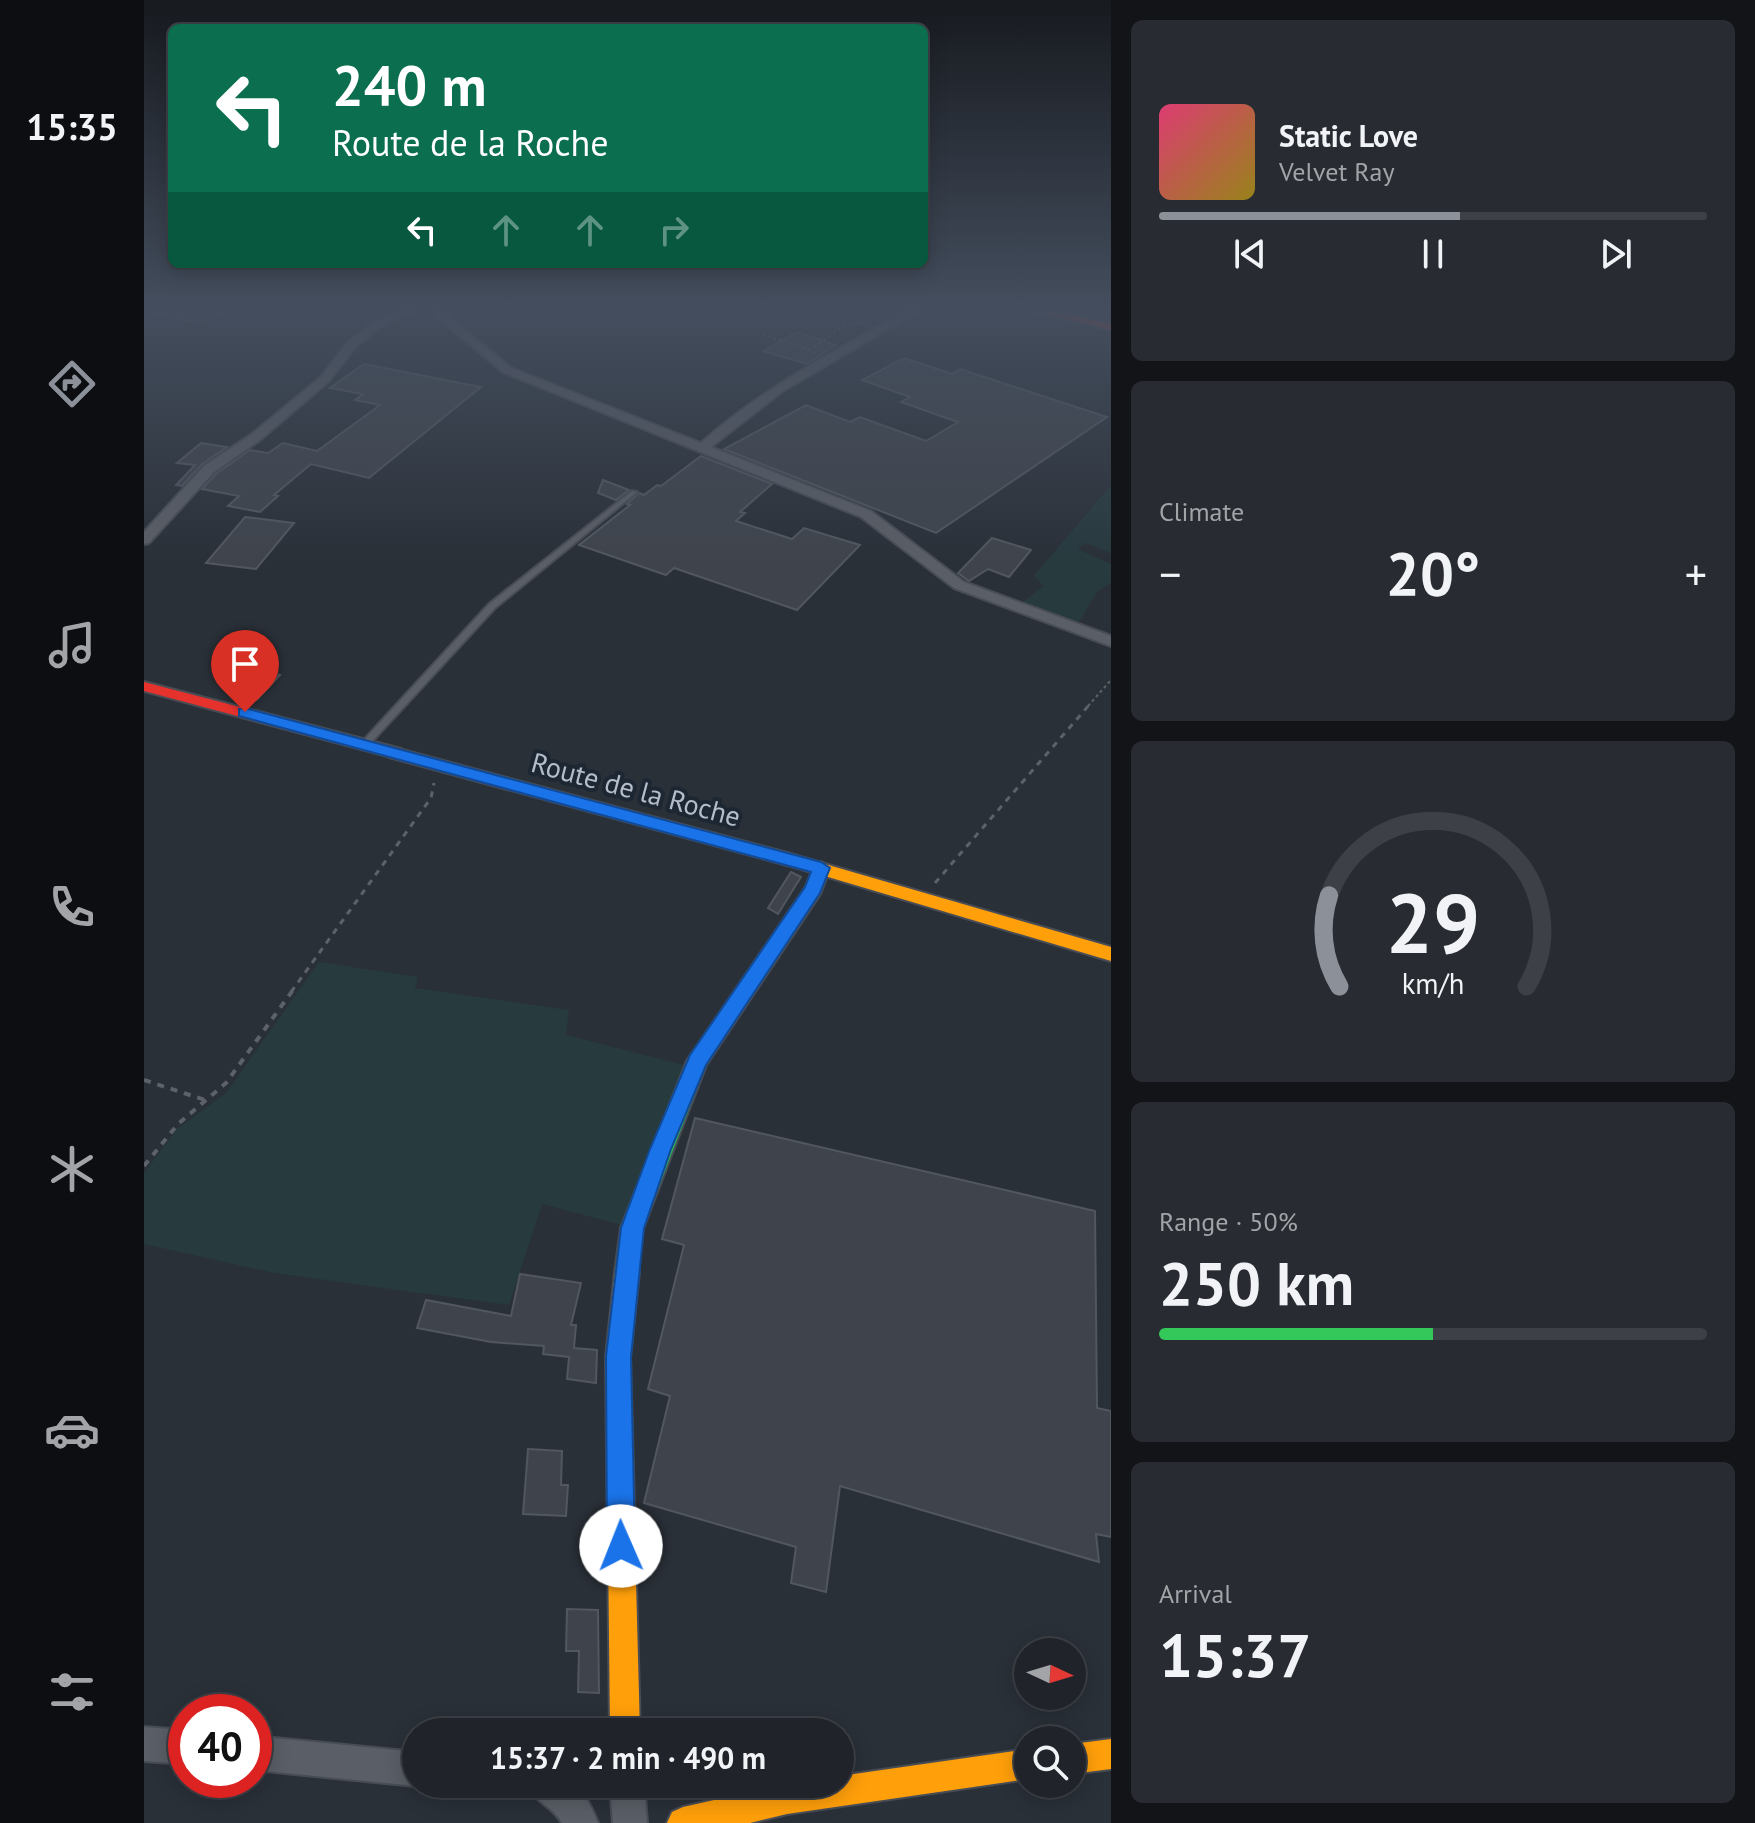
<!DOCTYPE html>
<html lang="en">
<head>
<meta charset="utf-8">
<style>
	body { margin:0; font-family:"PT Sans",sans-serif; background:#282c32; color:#f1f3f6; height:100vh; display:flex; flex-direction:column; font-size:30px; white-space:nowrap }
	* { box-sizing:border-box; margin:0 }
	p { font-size:26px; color:#a2a4a8 }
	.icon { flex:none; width:44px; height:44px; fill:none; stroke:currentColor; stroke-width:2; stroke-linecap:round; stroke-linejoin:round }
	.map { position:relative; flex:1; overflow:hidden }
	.side { display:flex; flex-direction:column; gap:20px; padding:20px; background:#121417; width:644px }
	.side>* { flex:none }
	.top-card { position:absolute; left:24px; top:24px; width:760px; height:244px; border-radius:12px; box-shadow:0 4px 20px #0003,0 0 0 2px #3d4147; background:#0b6e4f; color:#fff; overflow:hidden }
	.needle { width:52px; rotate:94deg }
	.buttons { position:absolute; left:870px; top:1638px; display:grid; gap:16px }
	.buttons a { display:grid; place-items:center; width:72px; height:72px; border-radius:50%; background:#20242a; box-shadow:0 4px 20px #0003,0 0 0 2px #3d4147; font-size:40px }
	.speed { position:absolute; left:24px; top:1694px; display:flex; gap:16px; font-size:40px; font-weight:700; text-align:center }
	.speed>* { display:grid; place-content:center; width:104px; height:104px; border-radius:50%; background:#20242a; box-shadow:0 4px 20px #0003,0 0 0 2px #3d4147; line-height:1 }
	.speed .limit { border:12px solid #d22; background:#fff; color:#111 }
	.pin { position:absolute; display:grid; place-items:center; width:68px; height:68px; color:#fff; margin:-82px -34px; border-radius:50% 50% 50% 0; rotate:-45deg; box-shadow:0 0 8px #0007 }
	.pin .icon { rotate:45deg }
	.me { position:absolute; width:88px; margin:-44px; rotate:359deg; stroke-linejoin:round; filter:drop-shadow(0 0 6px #0008) }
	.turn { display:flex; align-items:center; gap:28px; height:168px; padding:0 32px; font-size:36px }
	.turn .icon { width:104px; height:104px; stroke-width:2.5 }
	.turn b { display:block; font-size:56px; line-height:68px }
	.lanes { display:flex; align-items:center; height:76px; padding:0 32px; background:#0003; justify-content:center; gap:40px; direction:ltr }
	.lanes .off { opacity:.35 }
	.big { font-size:60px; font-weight:700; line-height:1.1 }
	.side .tile { flex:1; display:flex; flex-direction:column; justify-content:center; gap:12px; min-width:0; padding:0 28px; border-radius:12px; background:#282c32 }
	.side .dial { align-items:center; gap:0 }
	.dial svg { height:208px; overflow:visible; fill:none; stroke:#3d4147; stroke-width:7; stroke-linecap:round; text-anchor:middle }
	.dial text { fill:#f1f3f6; stroke:none }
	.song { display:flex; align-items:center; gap:24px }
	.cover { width:96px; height:96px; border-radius:12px; background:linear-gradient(135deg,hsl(340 70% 55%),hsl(50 70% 35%)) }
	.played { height:8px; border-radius:4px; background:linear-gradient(90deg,#8c9099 55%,#3d4147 55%) }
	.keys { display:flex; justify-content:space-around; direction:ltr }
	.heat { display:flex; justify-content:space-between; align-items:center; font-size:44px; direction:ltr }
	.charge { height:12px; border-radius:6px; background:linear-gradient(90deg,#34c759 50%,#3d4147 0) }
	.trip { position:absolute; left:258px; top:1718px; width:452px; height:80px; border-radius:40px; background:#20242a; box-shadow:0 4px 20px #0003,0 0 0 2px #3d4147; font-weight:700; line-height:80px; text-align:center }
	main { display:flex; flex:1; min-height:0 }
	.tab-bar { display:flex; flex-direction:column; width:144px; justify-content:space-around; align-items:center; background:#0d0e11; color:#a2a4a8 }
	.tab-bar .icon { width:56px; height:56px }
	.tab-bar .selected { color:#8c9099 }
	.tab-bar b { font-size:36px; color:#f1f3f6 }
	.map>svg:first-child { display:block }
</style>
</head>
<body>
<main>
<nav class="tab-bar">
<b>15:35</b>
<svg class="icon selected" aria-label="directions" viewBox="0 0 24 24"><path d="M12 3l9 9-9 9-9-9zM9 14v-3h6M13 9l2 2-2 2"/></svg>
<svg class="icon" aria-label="music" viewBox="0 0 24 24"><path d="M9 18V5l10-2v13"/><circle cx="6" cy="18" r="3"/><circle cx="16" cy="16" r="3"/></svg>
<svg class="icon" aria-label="phone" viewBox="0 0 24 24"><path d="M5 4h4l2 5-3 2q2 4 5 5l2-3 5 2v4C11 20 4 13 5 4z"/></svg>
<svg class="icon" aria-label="climate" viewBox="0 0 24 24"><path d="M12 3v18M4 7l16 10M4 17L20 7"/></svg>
<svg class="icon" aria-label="car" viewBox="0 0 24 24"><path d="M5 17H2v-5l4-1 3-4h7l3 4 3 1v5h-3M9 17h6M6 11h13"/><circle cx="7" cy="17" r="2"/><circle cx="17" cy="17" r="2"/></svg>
<svg class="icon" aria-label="filters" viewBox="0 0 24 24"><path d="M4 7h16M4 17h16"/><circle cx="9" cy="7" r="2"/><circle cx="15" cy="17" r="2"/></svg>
</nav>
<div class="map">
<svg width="967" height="1823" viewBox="0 0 967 1823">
	<rect width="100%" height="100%" fill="#2a3038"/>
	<g fill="#273a3e">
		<polygon points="967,485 967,553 941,543 934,549 967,564 967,583 953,592 933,625 875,605 900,586 890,576"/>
		<polygon points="175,962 274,977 271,988 425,1010 422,1035 540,1065 478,1225 398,1204 365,1305 130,1273 0,1244 0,1173 33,1129 82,1093"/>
	</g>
	<g fill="#3f444c" stroke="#52575f" stroke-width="2">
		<polygon points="7,306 88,306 54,323 6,312"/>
		<polygon points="653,332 672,338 692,345 663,364 619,351"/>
		<polygon points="760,358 808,374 816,369 963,417 792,533 580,449 662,405 706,422 716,417 782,441 814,422 757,402 766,397 718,380"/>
		<polygon points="220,364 337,387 225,478 167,464 130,495 134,496 116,512 84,506 95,496 58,489 72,474 106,450 124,453 139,443 173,451 236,405 211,400 219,394 186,388"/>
		<polygon points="57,443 83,447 58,464 38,486 32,485 51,465 33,463"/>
		<polygon points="557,456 628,484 596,512 601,513 592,521 648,539 660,528 716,545 653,610 530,568 522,575 435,545 486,505 483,504 495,493 500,495 513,485 517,486"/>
		<polygon points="459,480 485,490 472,500 454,493"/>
		<polygon points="101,517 150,523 112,569 62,563"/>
		<polygon points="848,538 887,550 865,577 844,569 825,581 814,573"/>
		<polygon points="117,670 136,675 113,700 91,694"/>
		<polygon points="647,872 657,877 634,914 624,908"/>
		<polygon points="551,1118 951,1211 953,1408 967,1411 967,1537 952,1534 955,1562 696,1486 682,1592 647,1583 652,1547 500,1503 526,1396 504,1389 540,1245 518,1239"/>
		<polygon points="376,1274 437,1283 427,1325 432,1325 430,1348 453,1350 452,1383 423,1379 425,1357 399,1354 400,1346 347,1342 273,1328 282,1300 367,1316"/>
		<polygon points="384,1449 418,1451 417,1485 424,1485 422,1516 379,1514"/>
		<polygon points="423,1609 454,1610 455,1693 434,1692 435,1651 422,1651"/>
	</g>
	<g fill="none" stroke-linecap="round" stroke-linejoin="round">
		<g stroke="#484c55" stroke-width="4">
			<polygon id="lane" points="488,491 493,492 351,608 223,747 217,747 216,745 217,743 345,604"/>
		</g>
		<g stroke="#484c55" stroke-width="4">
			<g id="street">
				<polygon points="266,306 280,306 238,326 212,346 185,381 116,440 70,472 5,543 0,544 0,532 60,466 108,434 177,377 204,342 230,322"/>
				<path d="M280,306H292L367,368L557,443C620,386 697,349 770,306H783L639,391L567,447L727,511L820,582L967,636V646L810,588L717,517L359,372Z"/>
				<polygon points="0,1727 42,1730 42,1764 0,1761"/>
				<polygon points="110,1736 272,1752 272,1784 277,1784 272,1786 110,1770"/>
				<path d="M383,1784C428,1784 435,1777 454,1823H418C409,1806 390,1802 383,1784Z"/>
				<polygon points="466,1784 500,1784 503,1823 469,1823"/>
			</g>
		</g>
		<g stroke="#484c55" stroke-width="4">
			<g id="fast">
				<polygon points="251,748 643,853 652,859 643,865 245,757 243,753"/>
				<polygon points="677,862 686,868 676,894 562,1065 499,1228 491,1280 483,1283 475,1280 471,1272 477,1228 543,1061 662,887 671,864"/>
			</g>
		</g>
		<g stroke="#484c55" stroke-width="4">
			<g id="slow">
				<polygon points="643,853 967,947 967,961 637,863 634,859"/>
				<polygon points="483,1261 491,1264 495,1272 486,1357 496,1732 466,1732 462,1357 471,1272 475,1264"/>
				<polygon points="967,1739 967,1769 928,1774 928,1744"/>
				<polygon points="884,1749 884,1779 643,1814 606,1823 523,1823 528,1812 539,1807 641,1784 696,1784 696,1776"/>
			</g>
		</g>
		<g stroke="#484c55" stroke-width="4">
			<g id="jam">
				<polygon points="870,306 887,306 967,324 967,330"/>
				<polygon points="0,682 257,749 259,753 251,758 0,691"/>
			</g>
		</g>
		<g stroke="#5c6268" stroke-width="2" stroke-dasharray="3 3" stroke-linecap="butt">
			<polyline points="618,334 665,350"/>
			<polyline points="671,353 665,350 703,324 719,323"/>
			<polyline points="944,706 967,680"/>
		</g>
		<g stroke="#5c6268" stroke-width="3" stroke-dasharray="6 6" stroke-linecap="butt">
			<polyline points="791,883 946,704"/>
			<polyline points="147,992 287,798 290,783"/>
		</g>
		<g stroke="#5c6268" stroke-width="4" stroke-dasharray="7 7" stroke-linecap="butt">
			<polyline points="0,1080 61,1100"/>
			<polyline points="0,1166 34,1124 82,1083 149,990"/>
		</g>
		<use href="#lane" fill="#5a5e66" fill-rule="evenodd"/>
		<use href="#street" fill="#5a5e66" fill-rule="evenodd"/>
		<use href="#fast" fill="#30b455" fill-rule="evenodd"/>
		<use href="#slow" fill="#ff9f0a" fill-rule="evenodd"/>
		<use href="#jam" fill="#e5322d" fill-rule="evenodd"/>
	</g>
	<linearGradient id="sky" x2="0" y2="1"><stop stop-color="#171a1f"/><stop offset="0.55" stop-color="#444e5e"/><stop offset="1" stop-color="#444e5e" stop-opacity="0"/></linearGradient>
	<rect width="967" height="561" fill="url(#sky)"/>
	<polygon fill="#1a73e8" stroke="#114b97" stroke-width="2" points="101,708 677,862 686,868 676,893 562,1065 527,1149 500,1228 487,1357 491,1546 487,1556 477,1560 467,1556 463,1546 462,1357 477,1228 506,1149 546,1055 661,887 667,872 95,716 95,709"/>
	<g text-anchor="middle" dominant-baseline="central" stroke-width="8" stroke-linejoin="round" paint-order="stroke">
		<g font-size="28" fill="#b4bcc9" stroke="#1d2633">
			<text transform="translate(492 789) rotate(15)">Route de la Roche</text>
		</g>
	</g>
</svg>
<div class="buttons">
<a><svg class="needle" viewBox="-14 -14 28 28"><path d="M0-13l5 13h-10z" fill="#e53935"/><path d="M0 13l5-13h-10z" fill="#a2a4a8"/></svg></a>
<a><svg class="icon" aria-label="search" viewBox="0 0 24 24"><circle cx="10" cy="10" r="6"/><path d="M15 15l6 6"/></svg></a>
</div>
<div class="speed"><div class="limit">40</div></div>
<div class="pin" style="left:101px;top:712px;background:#d93025"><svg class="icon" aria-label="arrive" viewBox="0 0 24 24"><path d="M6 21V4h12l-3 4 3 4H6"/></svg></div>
<svg class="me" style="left:477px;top:1546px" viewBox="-20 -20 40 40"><circle r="19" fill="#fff"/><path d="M0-13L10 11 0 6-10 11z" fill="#1a73e8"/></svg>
<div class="trip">15:37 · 2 min · 490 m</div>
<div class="top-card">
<div class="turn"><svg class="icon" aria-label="left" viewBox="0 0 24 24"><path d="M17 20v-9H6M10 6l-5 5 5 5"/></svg><div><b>240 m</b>Route de la Roche</div></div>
<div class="lanes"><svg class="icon" aria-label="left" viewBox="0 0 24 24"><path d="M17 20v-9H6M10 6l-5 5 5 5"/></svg><svg class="icon off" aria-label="ahead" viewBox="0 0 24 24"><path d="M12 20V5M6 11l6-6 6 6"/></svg><svg class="icon off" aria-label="ahead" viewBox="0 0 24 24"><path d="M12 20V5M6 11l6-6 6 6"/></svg><svg class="icon off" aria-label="right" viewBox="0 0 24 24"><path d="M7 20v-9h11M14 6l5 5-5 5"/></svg></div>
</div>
</div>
<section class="side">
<div class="tile">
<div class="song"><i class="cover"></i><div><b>Static Love</b><p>Velvet Ray</p></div></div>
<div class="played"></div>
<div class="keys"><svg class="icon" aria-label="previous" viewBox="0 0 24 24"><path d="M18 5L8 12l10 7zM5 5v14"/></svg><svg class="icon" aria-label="pause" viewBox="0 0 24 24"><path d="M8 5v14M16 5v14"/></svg><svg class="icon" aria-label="next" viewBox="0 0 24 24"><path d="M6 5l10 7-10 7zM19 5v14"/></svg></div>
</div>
<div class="tile"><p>Climate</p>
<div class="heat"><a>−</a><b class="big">20°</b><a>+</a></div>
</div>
<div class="tile dial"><svg viewBox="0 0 100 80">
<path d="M14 69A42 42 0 1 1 86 69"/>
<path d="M14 69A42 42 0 0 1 10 34" stroke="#8c9099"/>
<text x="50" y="56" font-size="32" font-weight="700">29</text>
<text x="50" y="72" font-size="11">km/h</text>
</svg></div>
<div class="tile"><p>Range · 50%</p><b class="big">250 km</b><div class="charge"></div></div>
<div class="tile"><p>Arrival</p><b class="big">15:37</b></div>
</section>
</main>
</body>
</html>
